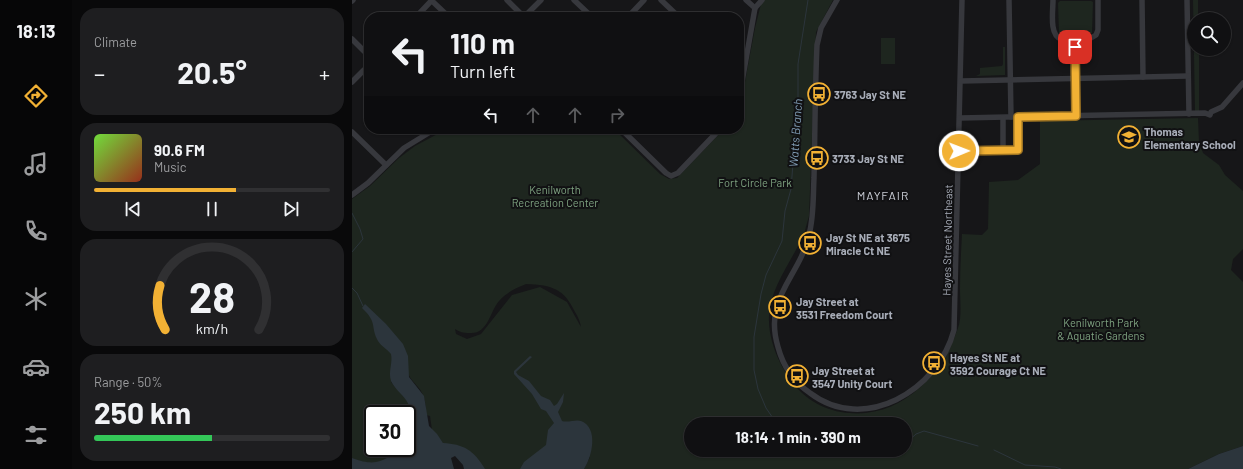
<!DOCTYPE html>
<html lang="en">
<head>
<meta charset="utf-8">
<style>
	body { margin:0; font-family:Barlow,sans-serif; background:#1e1e20; color:#f1f3f6; height:100vh; display:flex; flex-direction:column; font-size:15px; white-space:nowrap }
	* { box-sizing:border-box; margin:0 }
	p { font-size:13px; color:#9c9d9f }
	.icon { flex:none; width:22px; height:22px; fill:none; stroke:currentColor; stroke-width:2; stroke-linecap:round; stroke-linejoin:round }
	.map { position:relative; flex:1; overflow:hidden }
	.panel { display:flex; flex-direction:column; gap:8px; padding:8px; background:#09090a; width:280px }
	.panel>* { flex:none }
	.banner { position:absolute; left:12px; top:12px; width:380px; height:122px; border-radius:16px; box-shadow:0 1px 3px #0004,0 0 0 1px #303032; background:#101012; color:#f1f3f6; overflow:hidden }
	.controls { position:absolute; left:835px; top:12px; display:grid; gap:8px }
	.controls a { display:grid; place-items:center; width:44px; height:44px; border-radius:50%; background:#101012; box-shadow:0 1px 3px #0004,0 0 0 1px #303032; font-size:20px }
	.speed { position:absolute; left:12px; top:405px; display:flex; gap:8px; font-size:20px; font-weight:700; text-align:center }
	.speed>* { display:grid; place-content:center; width:52px; height:52px; border-radius:50%; background:#101012; box-shadow:0 1px 3px #0004,0 0 0 1px #303032; line-height:1 }
	.speed .limit { border:2px solid #111; border-radius:6px; background:#fff; color:#111 }
	.pin { position:absolute; display:grid; place-items:center; width:34px; height:34px; color:#fff; margin:-17px; border-radius:8px; box-shadow:0 2px 6px #0006 }
	.me { position:absolute; width:44px; margin:-22px; rotate:89deg; stroke-linejoin:round; filter:drop-shadow(0 0 3px #0008) }
	.turn { display:flex; align-items:center; gap:14px; height:84px; padding:0 20px; font-size:18px }
	.turn .icon { width:52px; height:52px; stroke-width:2.5 }
	.turn b { display:block; font-size:28px; line-height:34px }
	.lanes { display:flex; align-items:center; height:38px; padding:0 20px; background:#0003; justify-content:center; gap:20px; direction:ltr }
	.lanes .off { opacity:.35 }
	.big { font-size:30px; font-weight:700; line-height:1.1 }
	.panel .card { flex:1; display:flex; flex-direction:column; justify-content:center; gap:6px; min-width:0; padding:0 14px; border-radius:16px; background:#1e1e20 }
	.panel .dial { align-items:center; gap:0 }
	.dial svg { height:104px; overflow:visible; fill:none; stroke:#303032; stroke-width:7; stroke-linecap:round; text-anchor:middle }
	.dial text { fill:#f1f3f6; stroke:none }
	.song { display:flex; align-items:center; gap:12px }
	.cover { width:48px; height:48px; border-radius:6px; background:linear-gradient(135deg,hsl(100 70% 55%),hsl(10 70% 35%)) }
	.played { height:4px; border-radius:2px; background:linear-gradient(90deg,#f2b134 60%,#303032 60%) }
	.keys { display:flex; justify-content:space-around; direction:ltr }
	.heat { display:flex; justify-content:space-between; align-items:center; font-size:22px; direction:ltr }
	.charge { height:6px; border-radius:3px; background:linear-gradient(90deg,#34c759 50%,#303032 0) }
	.trip { position:absolute; left:332px; top:417px; width:228px; height:40px; border-radius:20px; background:#101012; box-shadow:0 1px 3px #0004,0 0 0 1px #303032; font-weight:700; line-height:40px; text-align:center }
	main { display:flex; flex:1; min-height:0 }
	.menu { display:flex; flex-direction:column; width:72px; justify-content:space-around; align-items:center; background:#060607; color:#9c9d9f }
	.menu .icon { width:28px; height:28px }
	.menu .current { color:#f2b134 }
	.menu b { font-size:18px; color:#f1f3f6 }
	.map>svg:first-child { display:block }
</style>
</head>
<body>
<main>
<nav class="menu">
<b>18:13</b>
<svg class="icon current" aria-label="directions" viewBox="0 0 24 24"><path d="M12 3l9 9-9 9-9-9zM9 14v-3h6M13 9l2 2-2 2"/></svg>
<svg class="icon" aria-label="music" viewBox="0 0 24 24"><path d="M9 18V5l10-2v13"/><circle cx="6" cy="18" r="3"/><circle cx="16" cy="16" r="3"/></svg>
<svg class="icon" aria-label="phone" viewBox="0 0 24 24"><path d="M5 4h4l2 5-3 2q2 4 5 5l2-3 5 2v4C11 20 4 13 5 4z"/></svg>
<svg class="icon" aria-label="climate" viewBox="0 0 24 24"><path d="M12 3v18M4 7l16 10M4 17L20 7"/></svg>
<svg class="icon" aria-label="car" viewBox="0 0 24 24"><path d="M5 17H2v-5l4-1 3-4h7l3 4 3 1v5h-3M9 17h6M6 11h13"/><circle cx="7" cy="17" r="2"/><circle cx="17" cy="17" r="2"/></svg>
<svg class="icon" aria-label="filters" viewBox="0 0 24 24"><path d="M4 7h16M4 17h16"/><circle cx="9" cy="7" r="2"/><circle cx="15" cy="17" r="2"/></svg>
</nav>
<section class="panel">
<div class="card"><p>Climate</p>
<div class="heat"><a>−</a><b class="big">20.5°</b><a>+</a></div>
</div>
<div class="card">
<div class="song"><i class="cover"></i><div><b>90.6 FM</b><p>Music</p></div></div>
<div class="played"></div>
<div class="keys"><svg class="icon" aria-label="previous" viewBox="0 0 24 24"><path d="M18 5L8 12l10 7zM5 5v14"/></svg><svg class="icon" aria-label="pause" viewBox="0 0 24 24"><path d="M8 5v14M16 5v14"/></svg><svg class="icon" aria-label="next" viewBox="0 0 24 24"><path d="M6 5l10 7-10 7zM19 5v14"/></svg></div>
</div>
<div class="card dial"><svg viewBox="0 0 100 80">
<path d="M14 69A42 42 0 1 1 86 69"/>
<path d="M14 69A42 42 0 0 1 10 35" stroke="#f2b134"/>
<text x="50" y="56" font-size="32" font-weight="700">28</text>
<text x="50" y="72" font-size="11">km/h</text>
</svg></div>
<div class="card"><p>Range · 50%</p><b class="big">250 km</b><div class="charge"></div></div>
</section>
<div class="map">
<svg width="891" height="469" viewBox="0 0 891 469">
	<rect width="100%" height="100%" fill="#161618"/>
	<g fill="#1e261f" fill-rule="evenodd">
		<path d="M410,0H481L464,32L457,216L450,241L447,244C436,266 418,290 417,316C416,336 424,357 434,373C446,394 466,408 489,412C545,422 589,378 606,328C610,317 608,301 608,289C608,271 609,253 610,234L630,235L636,229L637,182L666,180L688,164V121L846,118L847,142L851,153L867,165L873,175L891,191V249L881,259L879,270L891,282V446L867,454L836,469H232L238,457L201,469H123L91,443L80,430L78,416L74,415C74,405 73,395 66,387C61,381 58,379 55,371L39,382C44,389 52,395 56,402C60,410 61,439 55,446V414H21V448H53C36,463 21,469 0,458V199L18,186L47,158L63,146L95,129H262L308,174L317,179L325,178L372,129H387V114L403,28ZM174,284C201,285 212,289 223,312C226,317 228,321 229,327L215,302L188,287L160,295L129,334L115,339L104,334L103,329C108,332 111,333 117,333C136,335 138,311 147,301C155,292 164,288 174,284ZM339,424H553V450H339Z"/>
		<polygon points="841,0 846,0 846,19 842,19 842,49 847,49 847,111 843,111"/>
		<polygon points="708,1 739,1 741,2 740,33 707,33 706,3"/>
		<rect x="529" y="38" width="14" height="26"/>
		<polygon points="651,47 653,47 653,75 624,76 628,74 628,68 650,66 651,64"/>
	</g>
	<g fill="#2c353c">
		<path d="M13,304L34,324L51,344L56,356L57,377L72,396L77,426L85,434L91,443C111,444 122,450 133,469H112L111,465L103,456L99,458L102,469H0V458C29,469 32,457 55,448C58,436 63,412 54,400C50,394 42,388 39,381C36,371 41,363 39,354C35,349 29,346 26,341C18,326 26,323 10,308Z"/>
		<path d="M178,356L180,357L164,372L166,375L177,381L189,396L198,400L202,406L205,404L212,393L211,402L206,412L210,421C216,423 224,419 229,421C247,428 240,457 232,469H168L172,462L194,445L196,430L202,423L194,411L189,409L180,394L162,374V371Z"/>
		<polygon points="891,446 891,469 836,469 867,454"/>
	</g>
	<g fill="none" stroke-linecap="round" stroke-linejoin="round">
		<g stroke="#2c353c" stroke-width="1">
			<polyline points="0,213 8,229 11,239 0,252"/>
			<polyline points="0,288 5,293 11,306"/>
			<polyline points="425,424 414,408 406,389 402,370 402,337 409,294 414,275 430,241 433,211 439,189 443,137 446,119 446,64 456,0"/>
			<polyline points="553,444 564,434 572,431 626,446"/>
			<polyline points="642,450 673,465 703,467 709,469"/>
		</g>
		<g stroke="#37383d" stroke-width="5.5">
			<polyline points="79,0 97,17"/>
			<polyline points="155,0 172,17 189,0"/>
			<polyline points="222,0 240,17"/>
			<polyline points="309,0 327,17"/>
			<polyline points="394,0 403,8"/>
			<path d="M485,0L469,28L465,45C463,89 463,133 462,178C461,197 462,216 457,235C447,278 411,297 426,347C431,366 442,382 458,393C512,434 586,391 602,330L610,0"/>
			<polyline points="657,0 659,117"/>
			<path d="M701,0C701,11 697,35 709,39L739,38L744,35L746,30V0"/>
			<polyline points="790,0 791,77"/>
			<polyline points="835,0 837,114"/>
			<polyline points="0,1 1,0"/>
			<polyline points="64,17 80,0"/>
			<polyline points="276,17 292,0"/>
			<polyline points="723,38 724,116"/>
			<polyline points="0,39 17,56"/>
			<polyline points="609,81 836,76"/>
			<polyline points="0,82 17,65"/>
			<polyline points="387,99 403,8 410,0"/>
			<polyline points="608,118 853,113 858,115 859,112 870,107 891,83"/>
			<polyline points="651,118 651,150"/>
			<polyline points="269,129 314,173 319,176 326,173 368,129"/>
			<polyline points="356,129 362,135"/>
			<polyline points="0,132 34,165"/>
			<polyline points="607,151 666,150 666,117"/>
			<polyline points="0,195 16,183 52,148 83,129"/>
		</g>
	</g>
	<g fill="none" stroke-linecap="round" stroke-linejoin="round">
		<g stroke="#9d7322" stroke-width="10">
			<polyline id="route" points="607,151 666,150 666,117 724,116 723,47"/>
		</g>
		<use href="#route" stroke="#f2b134" stroke-width="7"/>
	</g>
	<defs>
		<g id="bus-ring" transform="scale(1.15)"><circle r="9.5" fill="#111113" stroke="#f2b134" stroke-width="1.5"/><path d="M-5-6H5V4H4V6H2V4H-2V6H-4V4H-5ZM-3.5-4V0h7V-4ZM-3.5 1.2v1.5H-2V1.2ZM2 1.2v1.5H3.5V1.2Z" fill="#f2b134"/></g>
		<g id="school-ring" transform="scale(1.15)"><circle r="9.5" fill="#111113" stroke="#f2b134" stroke-width="1.5"/><path d="M0-5L7-2L0 1L-7-2ZM-4 1L0 2.5L4 1V4Q0 6-4 4Z" fill="#f2b134"/></g>
	</defs>
	<g fill-rule="evenodd">
		<use href="#bus-ring" x="467" y="94"/>
		<use href="#school-ring" x="777" y="137"/>
		<use href="#bus-ring" x="465" y="158"/>
		<use href="#bus-ring" x="458" y="243"/>
		<use href="#bus-ring" x="428" y="307"/>
		<use href="#bus-ring" x="582" y="363"/>
		<use href="#bus-ring" x="445" y="376"/>
	</g>
	<g text-anchor="middle" dominant-baseline="central" stroke-width="4" stroke-linejoin="round" paint-order="stroke">
		<g font-size="11" font-weight="bold" fill="#a8adb8" stroke="#111113" text-anchor="start">
			<text x="482" y="94">3763 Jay St NE</text>
			<text x="792" y="131">Thomas<tspan x="792" dy="13">Elementary School</tspan></text>
			<text x="480" y="158">3733 Jay St NE</text>
			<text x="474" y="237">Jay St NE at 3675<tspan x="474" dy="13">Miracle Ct NE</tspan></text>
			<text x="444" y="301">Jay Street at<tspan x="444" dy="13">3531 Freedom Court</tspan></text>
			<text x="598" y="357">Hayes St NE at<tspan x="598" dy="13">3592 Courage Ct NE</tspan></text>
			<text x="460" y="370">Jay Street at<tspan x="460" dy="13">3547 Unity Court</tspan></text>
		</g>
		<g font-size="11" fill="#7fa381" stroke="#111113">
			<text x="403" y="182">Fort Circle Park</text>
			<text x="203" y="189">Kenilworth<tspan x="203" dy="13">Recreation Center</tspan></text>
			<text x="749" y="322">Kenilworth Park<tspan x="749" dy="13">&amp; Aquatic Gardens</tspan></text>
		</g>
		<g font-size="11" fill="#a8adb8" stroke="#111113">
			<text transform="translate(595 240) rotate(-89)">Hayes Street Northeast</text>
		</g>
		<g font-size="12" font-style="italic" fill="#7f9bb3" stroke="#111113">
			<text transform="translate(443 133) rotate(-86)">Watts Branch</text>
		</g>
		<g font-size="12" letter-spacing="1" fill="#c9ccd4" stroke="#111113">
			<text x="531" y="195">MAYFAIR</text>
		</g>
	</g>
</svg>
<div class="controls">
<a><svg class="icon" aria-label="search" viewBox="0 0 24 24"><circle cx="10" cy="10" r="6"/><path d="M15 15l6 6"/></svg></a>
</div>
<div class="speed"><div class="limit">30</div></div>
<div class="pin" style="left:723px;top:47px;background:#d93025"><svg class="icon" aria-label="arrive" viewBox="0 0 24 24"><path d="M6 21V4h12l-3 4 3 4H6"/></svg></div>
<svg class="me" style="left:607px;top:151px" viewBox="-20 -20 40 40"><circle r="17" fill="#f2b134" stroke="#fff" stroke-width="3"/><path d="M0-11L8 9 0 5-8 9z" fill="#fff"/></svg>
<div class="trip">18:14 · 1 min · 390 m</div>
<div class="banner">
<div class="turn"><svg class="icon" aria-label="left" viewBox="0 0 24 24"><path d="M17 20v-9H6M10 6l-5 5 5 5"/></svg><div><b>110 m</b>Turn left</div></div>
<div class="lanes"><svg class="icon" aria-label="left" viewBox="0 0 24 24"><path d="M17 20v-9H6M10 6l-5 5 5 5"/></svg><svg class="icon off" aria-label="ahead" viewBox="0 0 24 24"><path d="M12 20V5M6 11l6-6 6 6"/></svg><svg class="icon off" aria-label="ahead" viewBox="0 0 24 24"><path d="M12 20V5M6 11l6-6 6 6"/></svg><svg class="icon off" aria-label="right" viewBox="0 0 24 24"><path d="M7 20v-9h11M14 6l5 5-5 5"/></svg></div>
</div>
</div>
</main>
</body>
</html>
